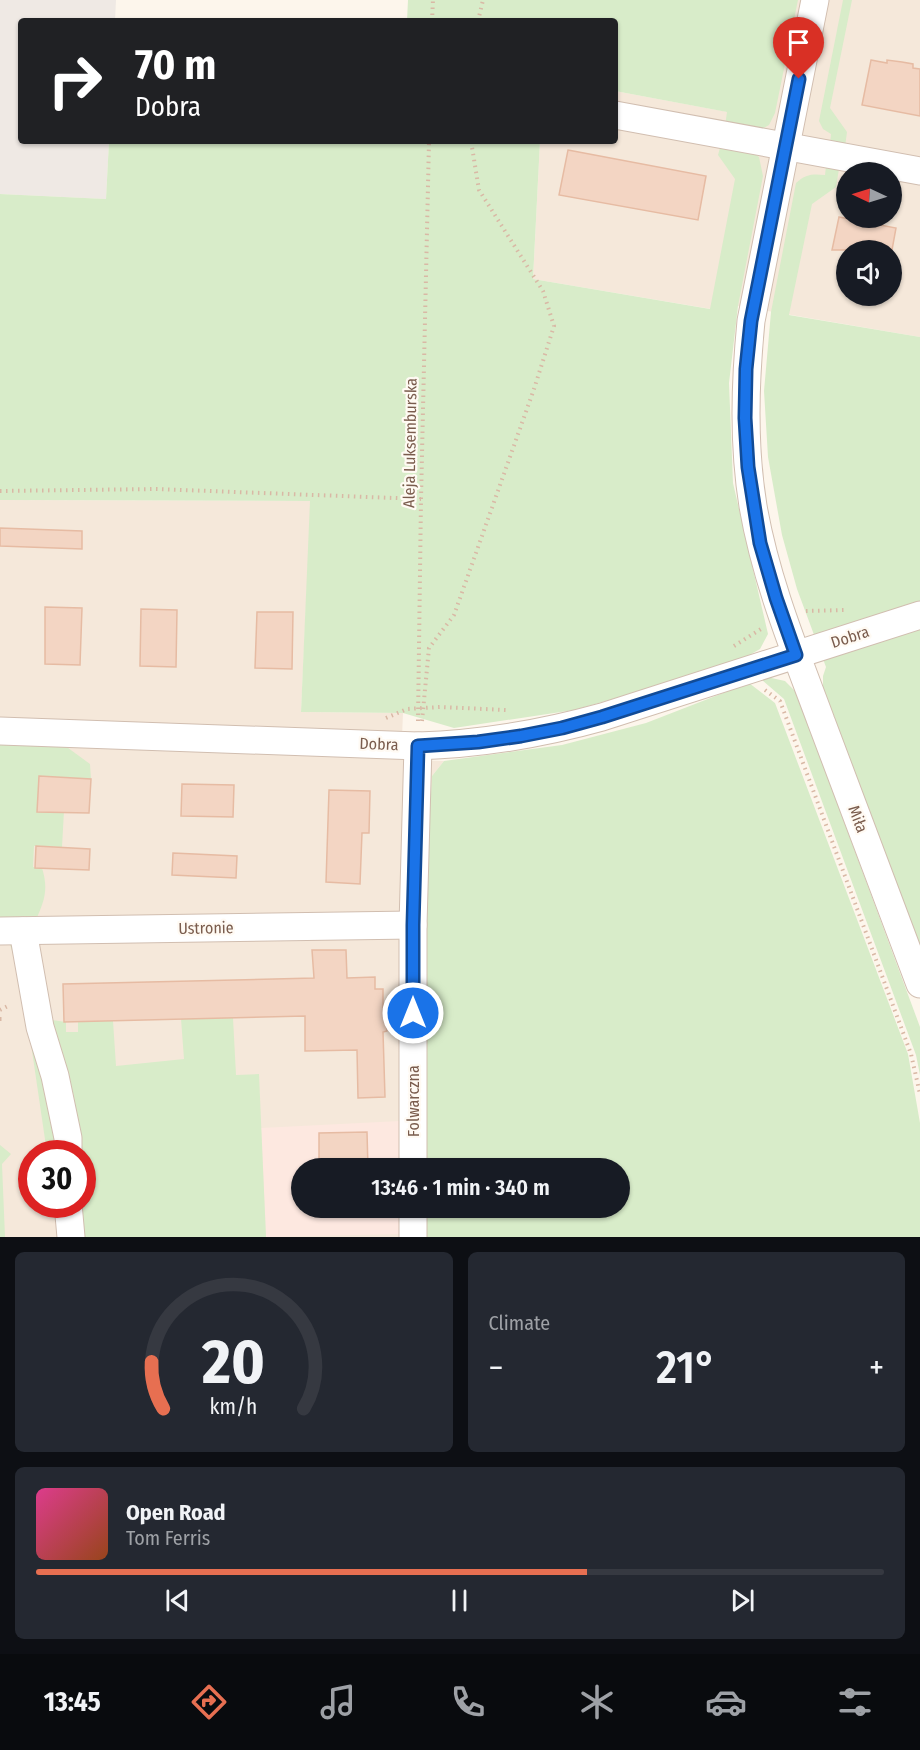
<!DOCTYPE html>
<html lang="en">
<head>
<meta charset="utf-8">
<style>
	body { margin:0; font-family:"Fira Sans Condensed",sans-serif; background:#242831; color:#f1f3f6; height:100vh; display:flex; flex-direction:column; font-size:22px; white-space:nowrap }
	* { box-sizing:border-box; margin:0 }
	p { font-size:20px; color:#9ea1a6 }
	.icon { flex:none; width:33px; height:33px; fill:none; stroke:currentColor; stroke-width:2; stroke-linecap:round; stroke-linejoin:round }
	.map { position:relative; height:1237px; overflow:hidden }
	.side { display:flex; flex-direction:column; gap:15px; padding:15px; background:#0d0f14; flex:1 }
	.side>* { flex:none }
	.guide { position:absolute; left:18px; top:18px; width:600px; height:126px; border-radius:6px; box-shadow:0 2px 4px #0004; background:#202124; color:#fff; overflow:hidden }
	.needle { width:39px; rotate:274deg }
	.controls { position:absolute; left:836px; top:162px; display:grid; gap:12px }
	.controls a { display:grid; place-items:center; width:66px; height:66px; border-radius:50%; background:#171b24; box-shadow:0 2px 4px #0004; font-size:30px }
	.speed { position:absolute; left:18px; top:1140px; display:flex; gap:12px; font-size:30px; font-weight:700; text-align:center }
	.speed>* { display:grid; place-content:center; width:78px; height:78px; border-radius:50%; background:#171b24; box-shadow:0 2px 4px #0004; line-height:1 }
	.speed .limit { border:9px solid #d22; background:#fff; color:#111 }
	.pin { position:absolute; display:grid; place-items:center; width:51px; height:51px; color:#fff; margin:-62px -26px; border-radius:50% 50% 50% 0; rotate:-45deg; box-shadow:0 0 6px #0007 }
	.pin .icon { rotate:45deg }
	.me { position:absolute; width:66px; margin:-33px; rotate:0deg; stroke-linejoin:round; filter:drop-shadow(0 0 4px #0008) }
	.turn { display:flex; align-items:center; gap:21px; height:126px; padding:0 18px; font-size:27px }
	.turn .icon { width:78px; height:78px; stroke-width:2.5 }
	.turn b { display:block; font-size:42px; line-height:51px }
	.big { font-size:45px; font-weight:600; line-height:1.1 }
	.side .widget { flex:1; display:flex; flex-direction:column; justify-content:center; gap:9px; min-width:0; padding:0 21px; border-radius:9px; background:#242831 }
	.side .dial { align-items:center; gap:0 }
	.dial svg { height:156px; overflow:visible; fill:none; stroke:#363941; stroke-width:7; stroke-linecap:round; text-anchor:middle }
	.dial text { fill:#f1f3f6; stroke:none }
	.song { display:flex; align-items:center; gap:18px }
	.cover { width:72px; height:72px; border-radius:9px; background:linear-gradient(135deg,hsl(330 70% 55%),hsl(20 70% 35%)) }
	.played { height:6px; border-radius:3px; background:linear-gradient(90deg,#e76f51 65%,#363941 65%) }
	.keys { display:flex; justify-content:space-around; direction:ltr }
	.heat { display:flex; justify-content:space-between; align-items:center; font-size:33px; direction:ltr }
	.side .tiles { flex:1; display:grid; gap:15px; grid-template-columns:1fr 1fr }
	.widget:last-child { grid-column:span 2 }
	.trip { position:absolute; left:291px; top:1158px; width:339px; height:60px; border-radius:30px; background:#171b24; box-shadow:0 2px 4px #0004; font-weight:600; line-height:60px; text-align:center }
	.dock { display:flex; height:96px; justify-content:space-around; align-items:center; background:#090b0e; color:#9ea1a6 }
	.dock .icon { width:42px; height:42px }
	.dock .selected { color:#e76f51 }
	.dock b { font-size:27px; color:#f1f3f6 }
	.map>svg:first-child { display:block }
</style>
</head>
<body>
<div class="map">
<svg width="920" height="1237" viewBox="0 0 920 1237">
	<rect width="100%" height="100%" fill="#fdf6ec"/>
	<g fill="#f5e8da" fill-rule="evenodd">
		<path d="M772,0H920V337L738,306L711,309L533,279L540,141H615V91L728,112ZM846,172H891V218H846ZM846,250H891V296H846Z"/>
		<path d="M0,500L311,501L301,712L403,713L401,760L444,761L432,776L423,1168H302V1208L423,1237H0ZM32,1154H82V1204H32Z"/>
	</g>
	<polygon fill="#fde8e0" points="400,1121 401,1168 302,1168 302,1208 402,1208 403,1234 266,1237 261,1128"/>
	<polygon fill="#efe9e4" points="0,0 116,0 115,21 21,21 21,141 109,141 106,199 0,194"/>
	<g fill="#d8ecc9">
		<polygon points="408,0 798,0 775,113 769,125 760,130 725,126 727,112 615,91 615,21 407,21"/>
		<polygon points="843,0 852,0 830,108 847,132 845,147 830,144 831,134 823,129 819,121"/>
		<polygon points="109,141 540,141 533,279 710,309 735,179 718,155 721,144 751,151 759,157 763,176 738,306 729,383 733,483 768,634 760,649 732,665 574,710 454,728 403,713 301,712 310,501 0,500 0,194 106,199"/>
		<path d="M826,166L839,169L836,187L812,204L789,315L920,337V945L823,687V676L826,667L797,589L782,535L768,457L764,391L771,312L796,183C806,174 812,174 825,175Z"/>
		<polygon points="767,677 785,681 796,692 920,1027 920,1075 916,1055 784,699 762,680"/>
		<polygon points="749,683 775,703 908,1054 920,1123 920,1237 423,1237 423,1208 620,1208 620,1168 423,1168 423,932 432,776 444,761 562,745 646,723"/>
		<path d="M0,742L64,745L90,764L91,779L64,811L62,847L34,846L33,867L42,868C49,890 44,902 35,922L0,923Z"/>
		<polygon points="9,941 19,942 63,1153 47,1153 31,1044 27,1002"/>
		<polygon points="233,1018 236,1075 259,1074 266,1237 79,1237 78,1205 82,1204 82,1154 77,1153 74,1096 63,1061 50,1029 52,1020 66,1022 66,1032 78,1032 78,1021 113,1021 116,1066 184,1059 181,1019"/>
		<polygon points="0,1145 11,1154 2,1164 5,1237 0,1237"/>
	</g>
	<g fill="#f3d5c3" stroke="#e6bba3" stroke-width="1.5">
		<polygon points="871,60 887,63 887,60 902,62 913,64 913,68 920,69 920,116 862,105"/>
		<polygon points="568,150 706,176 698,220 559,195"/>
		<polygon points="839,217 896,228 892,250 832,250"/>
		<polygon points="0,528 82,531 82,549 0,546"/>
		<polygon points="45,607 82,608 80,665 45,664"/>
		<polygon points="141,609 177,610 176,667 140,666"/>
		<polygon points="257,612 293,612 292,669 255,668"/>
		<polygon points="39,776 91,779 89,813 37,812"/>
		<polygon points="182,784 234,785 233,817 181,816"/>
		<polygon points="329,790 370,791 369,833 362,833 360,884 326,882"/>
		<polygon points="36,846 90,849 89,870 35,868"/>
		<polygon points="173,853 237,856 236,878 172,875"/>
		<polygon points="312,950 346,950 347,978 375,977 375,989 383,989 383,1007 387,1007 387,1031 383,1032 385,1097 358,1098 357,1050 305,1051 305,1016 64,1022 63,984 314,978"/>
		<polygon points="367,1132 368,1168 319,1168 319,1133"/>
	</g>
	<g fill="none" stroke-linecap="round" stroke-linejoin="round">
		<g stroke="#d1beb0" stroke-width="29">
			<g id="minor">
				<path d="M815,0L751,321C745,383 743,444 753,506C766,581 795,651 821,721C854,809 887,897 920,984"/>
				<polyline points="615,115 920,171"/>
				<path d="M0,731L418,746C481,744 541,734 602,717L920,615"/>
				<polyline points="0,931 413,925"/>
				<polyline points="23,931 40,1027 55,1076 68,1138 68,1154"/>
				<polyline points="413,1168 413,925 418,746"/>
				<polyline points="68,1204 71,1237"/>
				<polyline points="413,1237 413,1208"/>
			</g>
		</g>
		<g stroke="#d9b8a5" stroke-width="4" stroke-dasharray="1.5 4.5" stroke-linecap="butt">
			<polyline points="432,21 433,0"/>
			<polyline points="478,21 483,0"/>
			<polyline points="0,491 156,489 421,499"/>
			<polyline points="806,611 846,610"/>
			<polyline points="734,646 761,629"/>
			<polyline points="765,690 780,701 911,1054 920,1094"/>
			<polyline points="386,718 407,709 440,707 506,710"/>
			<polyline points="418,721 421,499 429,141"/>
			<polyline points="422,721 429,648 454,615 534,389 554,326 543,291 479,190 471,141"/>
			<polyline points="0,1010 10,1005"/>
			<polyline points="0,1019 2,1019"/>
		</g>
		<use href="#minor" stroke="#fff" stroke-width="27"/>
	</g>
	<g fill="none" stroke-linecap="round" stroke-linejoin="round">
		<g stroke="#114b97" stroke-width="15">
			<polyline id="route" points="413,1013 413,925 418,746 478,742 521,736 562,728 602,717 796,655 776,598 760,543 748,467 745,418 746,369 751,321 799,79"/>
		</g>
		<use href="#route" stroke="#1a73e8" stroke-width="10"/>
	</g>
	<g text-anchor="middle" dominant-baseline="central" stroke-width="4.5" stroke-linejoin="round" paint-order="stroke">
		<g font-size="16" fill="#7a5c4d" stroke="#fffaf3">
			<text transform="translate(410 443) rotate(-89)">Aleja Luksemburska</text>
			<text transform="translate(850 637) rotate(-18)">Dobra</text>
			<text transform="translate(379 744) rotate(2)">Dobra</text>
			<text transform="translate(858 819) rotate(69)">Miła</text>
			<text transform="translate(206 928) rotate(-1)">Ustronie</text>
			<text transform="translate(413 1101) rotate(-90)">Folwarczna</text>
		</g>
	</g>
</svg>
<div class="controls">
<a><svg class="needle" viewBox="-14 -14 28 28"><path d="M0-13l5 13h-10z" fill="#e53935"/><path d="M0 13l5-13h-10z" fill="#9ea1a6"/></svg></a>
<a><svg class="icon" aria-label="sound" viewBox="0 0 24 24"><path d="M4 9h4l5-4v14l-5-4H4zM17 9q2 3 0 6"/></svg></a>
</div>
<div class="speed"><div class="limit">30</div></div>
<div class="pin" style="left:799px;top:79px;background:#d93025"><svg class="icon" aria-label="arrive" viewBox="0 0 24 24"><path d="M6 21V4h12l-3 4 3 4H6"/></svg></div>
<svg class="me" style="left:413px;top:1013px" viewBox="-20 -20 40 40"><circle r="17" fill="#1a73e8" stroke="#fff" stroke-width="3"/><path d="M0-11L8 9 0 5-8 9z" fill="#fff"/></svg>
<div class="trip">13:46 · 1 min · 340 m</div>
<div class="guide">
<div class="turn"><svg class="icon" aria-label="right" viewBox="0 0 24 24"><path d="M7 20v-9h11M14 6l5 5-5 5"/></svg><div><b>70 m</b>Dobra</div></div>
</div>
</div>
<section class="side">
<div class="tiles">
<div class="widget dial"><svg viewBox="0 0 100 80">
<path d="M14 69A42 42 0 1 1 86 69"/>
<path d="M14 69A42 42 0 0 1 8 45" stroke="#e76f51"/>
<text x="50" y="56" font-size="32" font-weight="700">20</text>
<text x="50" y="72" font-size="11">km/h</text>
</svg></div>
<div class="widget"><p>Climate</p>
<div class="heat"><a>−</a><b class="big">21°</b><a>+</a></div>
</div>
<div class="widget">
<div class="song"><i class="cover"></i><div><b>Open Road</b><p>Tom Ferris</p></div></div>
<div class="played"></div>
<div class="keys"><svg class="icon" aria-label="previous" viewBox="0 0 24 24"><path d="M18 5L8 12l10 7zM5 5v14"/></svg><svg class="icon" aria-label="pause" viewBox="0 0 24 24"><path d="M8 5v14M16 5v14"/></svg><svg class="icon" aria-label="next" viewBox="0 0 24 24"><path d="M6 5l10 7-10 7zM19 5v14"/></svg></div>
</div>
</div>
</section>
<nav class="dock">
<b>13:45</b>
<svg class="icon selected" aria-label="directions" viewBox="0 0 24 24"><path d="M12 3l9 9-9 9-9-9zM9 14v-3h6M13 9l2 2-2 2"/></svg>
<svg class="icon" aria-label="music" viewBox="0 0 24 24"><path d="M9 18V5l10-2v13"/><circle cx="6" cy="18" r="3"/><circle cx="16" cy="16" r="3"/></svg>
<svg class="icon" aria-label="phone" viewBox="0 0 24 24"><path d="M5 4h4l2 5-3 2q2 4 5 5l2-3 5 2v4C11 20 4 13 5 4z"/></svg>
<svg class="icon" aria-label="climate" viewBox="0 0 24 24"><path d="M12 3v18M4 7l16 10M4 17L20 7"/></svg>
<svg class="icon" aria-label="car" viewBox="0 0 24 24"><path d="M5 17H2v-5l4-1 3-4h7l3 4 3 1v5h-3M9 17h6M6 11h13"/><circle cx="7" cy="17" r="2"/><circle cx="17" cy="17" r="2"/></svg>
<svg class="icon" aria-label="filters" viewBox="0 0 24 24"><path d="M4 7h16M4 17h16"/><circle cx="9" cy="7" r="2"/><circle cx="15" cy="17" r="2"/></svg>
</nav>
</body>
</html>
